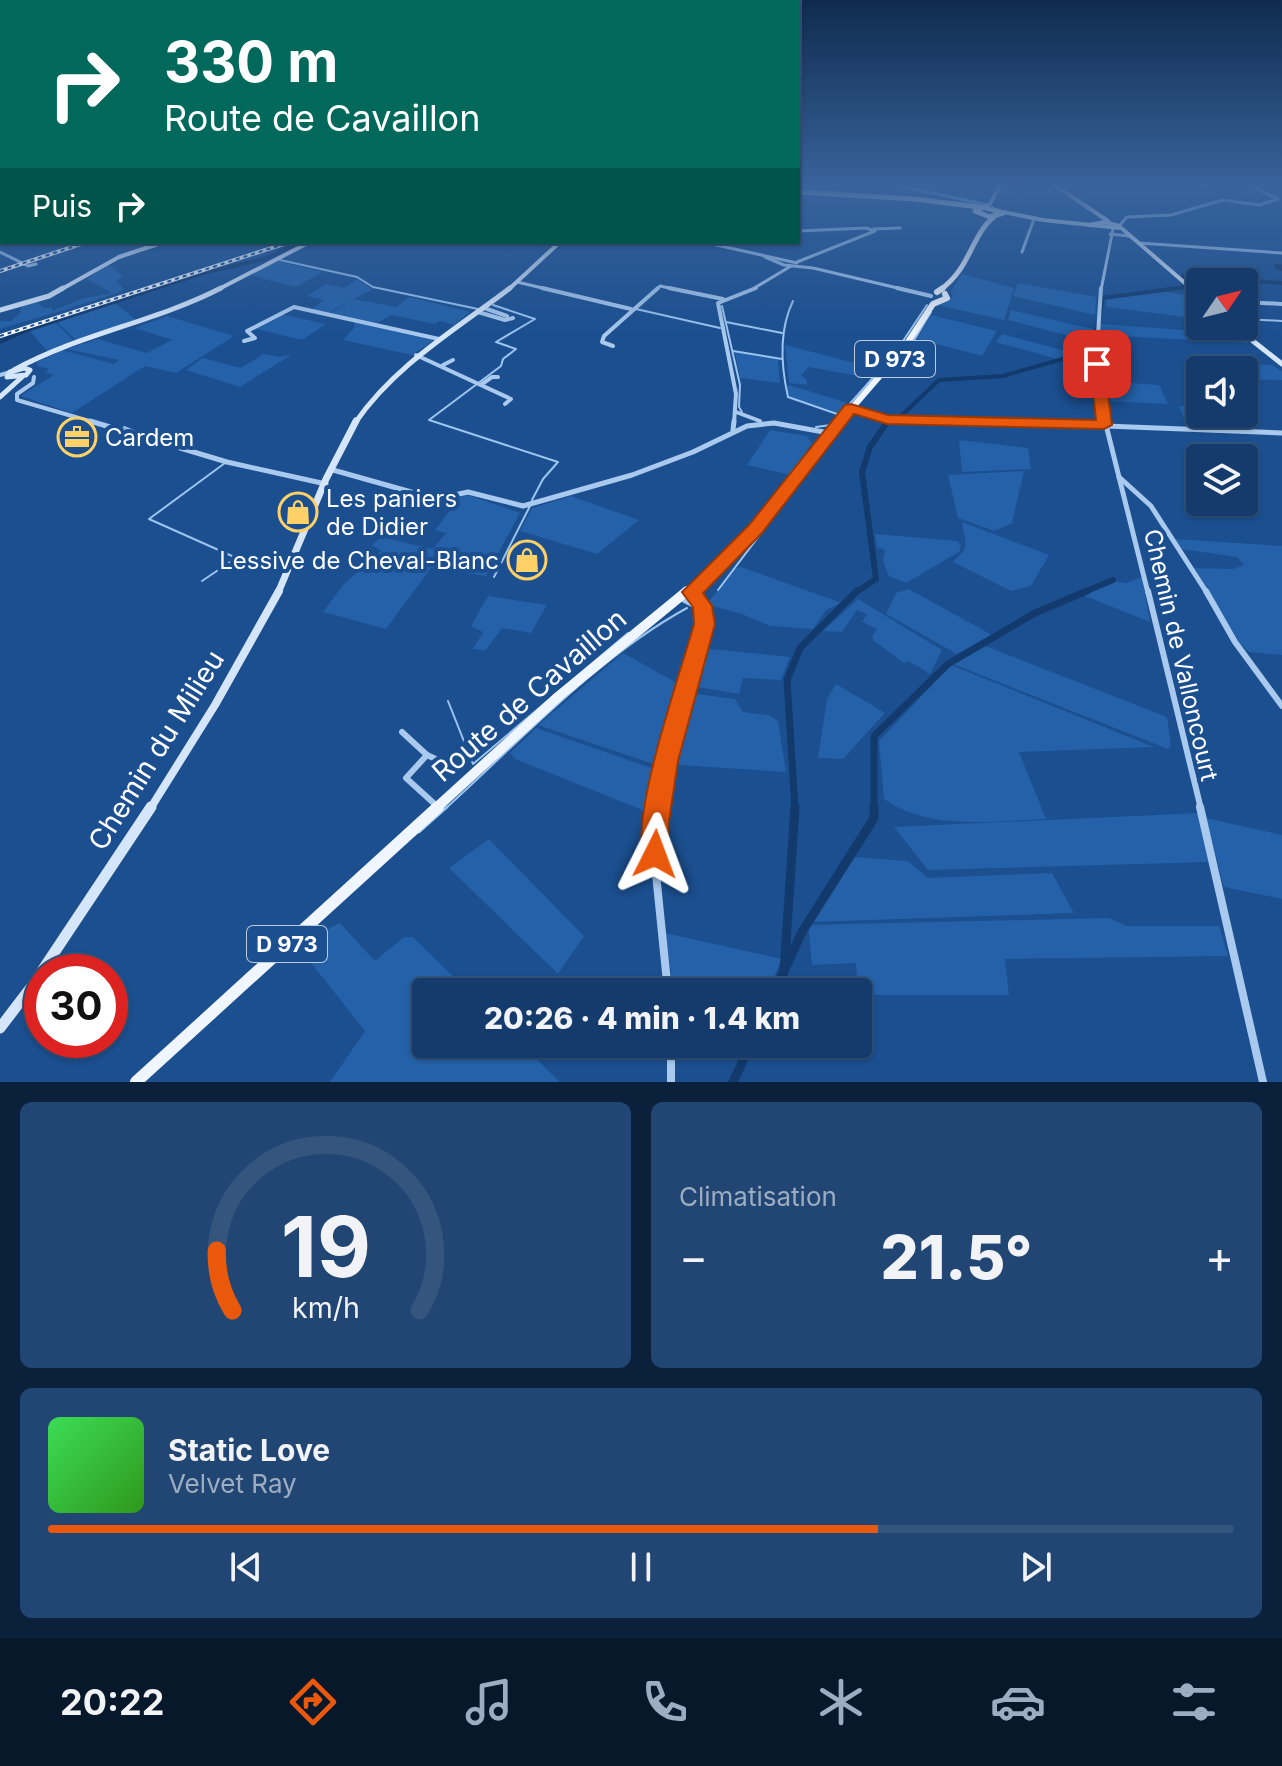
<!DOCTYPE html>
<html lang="fr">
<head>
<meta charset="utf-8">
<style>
	body { margin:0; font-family:Inter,sans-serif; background:#214673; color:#f1f3f6; height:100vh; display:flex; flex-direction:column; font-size:30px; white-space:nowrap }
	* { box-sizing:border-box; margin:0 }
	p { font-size:26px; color:#9dadc1 }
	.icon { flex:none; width:44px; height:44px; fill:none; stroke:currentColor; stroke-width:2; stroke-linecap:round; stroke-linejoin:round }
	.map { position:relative; height:1082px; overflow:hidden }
	.sheet { display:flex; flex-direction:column; gap:20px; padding:20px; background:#0b203b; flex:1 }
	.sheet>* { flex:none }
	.banner { position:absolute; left:0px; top:0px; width:800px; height:244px; box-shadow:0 2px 6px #0004,0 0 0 2px #33557e; background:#00695c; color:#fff; overflow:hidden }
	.needle { width:52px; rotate:55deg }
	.tools { position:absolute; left:1186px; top:268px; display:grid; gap:16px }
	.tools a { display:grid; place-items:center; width:72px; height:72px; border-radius:8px; background:#143b6b; box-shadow:0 2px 6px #0004,0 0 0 2px #33557e; font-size:40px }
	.speed { position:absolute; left:24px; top:954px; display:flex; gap:16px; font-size:40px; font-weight:700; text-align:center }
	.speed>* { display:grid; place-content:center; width:104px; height:104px; border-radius:50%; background:#143b6b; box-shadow:0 2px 6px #0004,0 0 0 2px #33557e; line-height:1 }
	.speed .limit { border:12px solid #d22; background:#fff; color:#111 }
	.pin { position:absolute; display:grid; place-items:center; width:68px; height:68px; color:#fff; margin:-34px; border-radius:16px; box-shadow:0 4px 12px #0006 }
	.me { position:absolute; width:88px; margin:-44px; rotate:3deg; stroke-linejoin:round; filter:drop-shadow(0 0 6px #0008) }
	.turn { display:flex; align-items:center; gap:28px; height:168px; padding:0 32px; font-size:36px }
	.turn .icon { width:104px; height:104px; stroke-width:2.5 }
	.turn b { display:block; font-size:56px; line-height:68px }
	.then { display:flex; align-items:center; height:76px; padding:0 32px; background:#0003; gap:16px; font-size:30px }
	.big { font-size:60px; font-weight:800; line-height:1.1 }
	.sheet .widget { flex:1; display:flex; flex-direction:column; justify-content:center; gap:12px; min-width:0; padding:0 28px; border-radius:12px; background:#214673 }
	.sheet .dial { align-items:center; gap:0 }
	.dial svg { height:208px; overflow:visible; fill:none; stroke:#33557e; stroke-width:7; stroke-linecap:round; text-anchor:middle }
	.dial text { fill:#f1f3f6; stroke:none }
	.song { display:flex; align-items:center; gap:24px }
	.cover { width:96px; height:96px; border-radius:12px; background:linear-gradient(135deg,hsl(130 70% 55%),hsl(110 70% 35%)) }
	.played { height:8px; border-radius:4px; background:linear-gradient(90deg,#ea580c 70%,#33557e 70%) }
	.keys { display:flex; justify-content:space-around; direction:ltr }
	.heat { display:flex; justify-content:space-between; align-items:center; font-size:44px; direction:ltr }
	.sheet .tiles { flex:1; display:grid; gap:20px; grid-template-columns:1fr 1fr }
	.widget:last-child { grid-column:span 2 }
	.trip { position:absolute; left:412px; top:978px; width:460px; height:80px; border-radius:8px; background:#143b6b; box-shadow:0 2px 6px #0004,0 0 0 2px #33557e; font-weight:800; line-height:80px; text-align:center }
	.dock { display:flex; height:128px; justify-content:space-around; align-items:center; background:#08182b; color:#9dadc1 }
	.dock .icon { width:56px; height:56px }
	.dock .active { color:#ea580c }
	.dock b { font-size:36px; color:#f1f3f6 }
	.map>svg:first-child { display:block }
</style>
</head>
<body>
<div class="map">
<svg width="1282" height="1082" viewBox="0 0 1282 1082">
	<rect width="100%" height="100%" fill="#1b4f8f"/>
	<g fill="#2461a8">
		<polygon points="277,261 322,272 296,287 250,275"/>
		<path d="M109,264L123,277L116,281L124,289L120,291L125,290C82,305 43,316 0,329V321H11L20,313L22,305L37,302L44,308H52V311L81,299L112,293L87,279Z"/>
		<polygon points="962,274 1014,288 1004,320 938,305 954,296 950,292"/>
		<polygon points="357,279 373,289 326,314 311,310 324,300 307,296 326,284 344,288"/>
		<polygon points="1018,283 1096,297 1095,315 1013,296"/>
		<polygon points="1165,292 1197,296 1200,319 1107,307 1106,299"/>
		<polygon points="409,297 470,312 454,325 440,321 435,324 391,315 376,324 329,314 354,299 396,307"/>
		<polygon points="113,302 139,322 78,342 56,321"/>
		<polygon points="1011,310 1093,329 1092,342 1008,320"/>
		<polygon points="280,314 326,324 302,340 253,328"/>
		<polygon points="931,315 997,331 982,356 917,339"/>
		<polygon points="167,316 234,336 176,373 145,366 72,413 20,396 54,375 45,372 49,369 37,366 37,362 62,350 114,364 119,360 66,349 98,339 147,353 172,340 135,328"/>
		<polygon points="54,321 76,343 47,351 29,330"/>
		<polygon points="355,321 436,339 412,355 343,340 354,328"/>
		<polygon points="1101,324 1238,334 1249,343 1099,335"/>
		<polygon points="1002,334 1077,354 1057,359 996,342"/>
		<polygon points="785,345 879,369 869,378 809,367 801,375 807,380 807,385 789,383"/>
		<polygon points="735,352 778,359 780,383 740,378"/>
		<polygon points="264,354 279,357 291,355 240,387 186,370 203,358 241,368"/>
		<polygon points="1185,362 1272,365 1282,371 1282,380 1244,379 1244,370 1200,370 1200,377 1197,377"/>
		<polygon points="1101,381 1159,385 1168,404 1103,401"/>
		<polygon points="789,385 845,402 847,404 840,413 836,412 789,397 786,388"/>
		<polygon points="1179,406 1200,407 1200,414 1234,414 1245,430 1188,429"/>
		<polygon points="770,430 807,436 812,443 791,475 747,465"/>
		<polygon points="959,440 1028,448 1031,469 962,472"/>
		<polygon points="1024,471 1012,523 994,531 958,518 948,475"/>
		<polygon points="468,495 520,513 486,576 431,568 386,629 323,612 343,585 381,551 372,545 381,537 433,549 446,533 435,530 460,497"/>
		<polygon points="571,496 639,520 597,554 520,531 532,508"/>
		<path d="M962,522L1049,555L1031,586L1011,591L953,562C970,545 966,548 962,522Z"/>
		<polygon points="875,534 958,541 961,546 959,552 906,583 889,576 883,561 885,550 877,547"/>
		<polygon points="1174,539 1282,546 1282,655 1249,652 1240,644 1193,568 1233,569 1244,565 1237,557 1181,549"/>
		<polygon points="741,567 842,603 826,610 813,629 770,626 742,614 712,606 709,601 736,568"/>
		<polygon points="1142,577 1150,622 1080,594 1112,581 1126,583"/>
		<polygon points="909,589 992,635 957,654 886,614 896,593"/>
		<polygon points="488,596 547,605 531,633 502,628 486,650 473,649 483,632 471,626"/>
		<polygon points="858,599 942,650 930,674 909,661 904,663 874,641 872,637 877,629 862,622 867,614 857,610 842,632 823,631"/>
		<polygon points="983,645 1167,717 1171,745 1168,749 953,664"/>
		<polygon points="701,648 790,657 781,680 743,678 739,694 691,686"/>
		<polygon points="623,653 684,687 662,767 538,725"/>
		<path d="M951,665L1154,747L1019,752L1046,819C994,821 929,831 884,799L879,741Z"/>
		<polygon points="836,684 885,713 843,759 818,758 827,699"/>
		<polygon points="689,693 735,699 743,712 769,715 778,721 786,772 680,765 671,757"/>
		<polygon points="536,728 660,771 652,814 515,759 510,753"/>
		<polygon points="1199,813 1210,862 928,870 894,827"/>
		<polygon points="1206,818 1282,835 1282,899 1224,887"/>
		<polygon points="489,839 584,936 558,974 449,868"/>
		<polygon points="854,857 907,861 928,878 1052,873 1074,913 812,922"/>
		<polygon points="1109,918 1127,926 1219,926 1228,956 1005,959 1009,995 858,995 856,963 812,965 808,925"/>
		<polygon points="340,923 375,961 404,937 413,937 469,992 426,992 426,1044 521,1044 560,1082 330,1082 365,1031 304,954 331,927"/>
		<polygon points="665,933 782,959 767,992 687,992 673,988"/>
	</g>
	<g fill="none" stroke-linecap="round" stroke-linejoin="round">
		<g stroke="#9cc4f0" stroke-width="2">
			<polyline points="280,260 357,277 373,287 478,309"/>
			<path d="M793,301C779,330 781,366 788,397L840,415"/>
			<polyline points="493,305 535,319 496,342 516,349 503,359 501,366 429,420 558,462 543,479 532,500"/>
			<polyline points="722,306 740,385 739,407 742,412"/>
			<polyline points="636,309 720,328"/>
			<polyline points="1244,319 1282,321"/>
			<polyline points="726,322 782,333"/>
			<polyline points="733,351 782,359"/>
			<polyline points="883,376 913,342 931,312"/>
			<polyline points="124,427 134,431"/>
			<polyline points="816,427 831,425 895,353 927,305"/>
			<polyline points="225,463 149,519 232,556"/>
			<polyline points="494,577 530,506"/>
			<polyline points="202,581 236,558"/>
			<polyline points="718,590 843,425"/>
			<polyline points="448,701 473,764 628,633"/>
			<path d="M445,809C519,742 599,656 687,608"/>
		</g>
		<polyline stroke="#9cc4f0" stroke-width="3" points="419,832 447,807"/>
		<g stroke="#123a6d" stroke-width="4">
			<polyline points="267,258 301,242"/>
			<polyline points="1282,266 1276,266 1282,269"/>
			<polyline points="0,342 27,330 206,272 265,259"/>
			<path d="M901,416L939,380L1003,376L1080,354L1091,356C1094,335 1102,318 1102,298L1193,286L1183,276L1282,283"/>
		</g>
		<g stroke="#123a6d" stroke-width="6">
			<polyline points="855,593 876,579 862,472 870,447 888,421"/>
			<polyline points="1082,593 1113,580"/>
		</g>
		<g stroke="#123a6d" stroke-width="7">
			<polyline points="795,809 787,680 800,648 857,591"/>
			<polyline points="874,809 874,736 948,664 1035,613 1087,591"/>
		</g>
		<g stroke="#123a6d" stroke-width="9">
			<polyline points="784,972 795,807"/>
			<polyline points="774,992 802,932 874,818 874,807"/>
			<polyline points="733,1082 751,1044"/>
		</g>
		<g stroke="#a9c9ee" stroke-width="3">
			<polyline points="890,184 988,205"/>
			<polyline points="987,184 1000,185"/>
			<polyline points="1201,186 1208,184"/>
			<polyline points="1119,226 1127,217 1171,215 1223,200 1259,205 1278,199 1255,188"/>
			<polyline points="873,229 900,228"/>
			<polyline points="1110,234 1129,236"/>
			<polyline points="703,242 797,263"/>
			<polyline points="1139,243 1282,253"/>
			<polyline points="0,252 28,266 36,264"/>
			<polyline points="1022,252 1034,219"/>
			<polyline points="765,257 784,265 813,268 906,290"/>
			<polyline points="797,262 875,231 866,228 798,231"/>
			<polyline points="517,282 551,290"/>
			<polyline points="656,290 660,286 679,290"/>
			<polyline points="751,290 791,266"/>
			<polyline points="1101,290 1113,229"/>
		</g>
		<g stroke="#a9c9ee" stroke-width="4">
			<polyline points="542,288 631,309"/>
			<polyline points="669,288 723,299"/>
			<polyline points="897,288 931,296"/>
			<polyline points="1101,288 1097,350 1105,423"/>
			<polyline points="1244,302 1282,304"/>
			<polyline points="484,308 507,316"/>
			<polyline points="478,312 505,320 513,318"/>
			<polyline points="244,341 255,338 247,331 294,307 439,339"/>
			<polyline points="613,346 602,342 604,336 658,288"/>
			<polyline points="416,355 511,399 505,404"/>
			<polyline points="443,365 453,360"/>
			<polyline points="0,375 10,372"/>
			<polyline points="34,377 33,383 17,394 17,400 96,423"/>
			<polyline points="482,384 492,377 498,377"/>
			<polyline points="851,408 887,419 1048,423"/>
			<polyline points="736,412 760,421"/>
			<polyline points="734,423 736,394 718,303 756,288"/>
			<polyline points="770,423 776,423"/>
		</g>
		<g stroke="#a9c9ee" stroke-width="5">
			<polyline points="90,421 227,462 326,484"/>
			<polyline points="976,421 1282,433"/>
			<polyline points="1105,421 1148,593"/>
			<polyline points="733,430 734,421"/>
			<polyline points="333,470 436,499 468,492 523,506 632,475 693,452 747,426 774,423 829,433"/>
			<polyline points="1119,477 1151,506 1207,593"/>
		</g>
		<g stroke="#a9c9ee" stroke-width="6">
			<polyline points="1148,591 1201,809"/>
			<polyline points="1206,591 1235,642 1282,706"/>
			<polyline points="686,595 683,599 702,609"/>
			<polyline points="402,732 427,755 406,778 438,807"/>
			<polyline points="427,755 440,761"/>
			<polyline points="658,809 670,746 705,624 702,606 688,592"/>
		</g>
		<g stroke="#a9c9ee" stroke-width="8">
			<polyline points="658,807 655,864 668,992"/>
			<polyline points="1200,807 1263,1082"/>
			<polyline points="671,1044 671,1082"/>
		</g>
		<g stroke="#d6e6fa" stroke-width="4">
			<polyline points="1053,184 1108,221"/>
			<polyline points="984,207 990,204 1001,184"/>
			<polyline points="1003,212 1043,220 1120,228"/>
			<polyline points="1089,225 1105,222 1119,226 1193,290"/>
			<polyline points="60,290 119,257 164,242"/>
			<polyline points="217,290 310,242"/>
			<polyline points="508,290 560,242"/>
		</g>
		<g stroke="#d6e6fa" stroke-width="5">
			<polyline points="1191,288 1200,296"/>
			<polyline points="0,310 49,296 63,288"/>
			<polyline points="1234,326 1282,364"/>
			<polygon points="24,368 30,370 26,375 7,377 10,372"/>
			<path d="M14,370C79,334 155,322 221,288"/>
			<polyline points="0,397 22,377"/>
			<path d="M355,423C395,365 455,330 510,288"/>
		</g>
		<polyline stroke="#d6e6fa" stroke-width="7" points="278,593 326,479 356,421"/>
		<polyline stroke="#d6e6fa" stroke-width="8" points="150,809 215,705 279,591"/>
		<polyline stroke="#d6e6fa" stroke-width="11" points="0,1028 32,986 151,807"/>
		<g stroke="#f0f6ff" stroke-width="5">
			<polyline points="798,192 915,199 979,207"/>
			<polygon points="984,207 1003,213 990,217 975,211"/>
			<path d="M940,290C971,268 971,235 994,217"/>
		</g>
		<g stroke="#f0f6ff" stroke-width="6">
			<polyline points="937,292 943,288"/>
			<polyline points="839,423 904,348 933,304 947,298 945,294"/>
		</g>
		<g stroke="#f0f6ff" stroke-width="8">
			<polyline points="727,559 756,529 840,421"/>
			<polyline points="685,593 729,557"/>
		</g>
		<polyline stroke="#f0f6ff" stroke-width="10" points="435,809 559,696 687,591"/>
		<polyline stroke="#f0f6ff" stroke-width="12" points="136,1082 438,807"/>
		<g stroke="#fff" stroke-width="4">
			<g id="rail">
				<polyline points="0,271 87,242"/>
				<polyline points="0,336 290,242"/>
			</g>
		</g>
		<use href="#rail" stroke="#1b4f8f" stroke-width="2" stroke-dasharray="4" stroke-linecap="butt"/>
	</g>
	<linearGradient id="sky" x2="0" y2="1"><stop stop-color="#0f2b4f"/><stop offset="0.55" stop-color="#39639b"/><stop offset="1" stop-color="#39639b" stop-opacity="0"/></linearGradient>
	<rect width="1282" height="335" fill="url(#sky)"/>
	<path fill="#ea580c" stroke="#983908" stroke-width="2" d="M1097,360L1104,364L1112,425L1104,429L887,424L854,414L762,533L703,593L712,606L715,624L678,761L669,821L668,854L664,863L655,866L645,863C627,821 681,672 694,624L693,607L682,592L749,525L845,405L851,404L888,415L1096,420L1090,364Z"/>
	<defs>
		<g id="office-ring" transform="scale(2)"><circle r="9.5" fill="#1b4f8f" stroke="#ffd166" stroke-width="1.5"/><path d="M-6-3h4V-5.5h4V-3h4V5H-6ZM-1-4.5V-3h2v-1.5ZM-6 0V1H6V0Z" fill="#ffd166"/></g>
		<g id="shop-ring" transform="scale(2)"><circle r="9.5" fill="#1b4f8f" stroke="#ffd166" stroke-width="1.5"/><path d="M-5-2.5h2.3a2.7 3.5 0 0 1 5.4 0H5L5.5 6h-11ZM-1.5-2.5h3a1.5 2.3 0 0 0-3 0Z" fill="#ffd166"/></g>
	</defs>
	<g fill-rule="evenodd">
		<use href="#office-ring" x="77" y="437"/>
		<use href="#shop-ring" x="298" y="512"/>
		<use href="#shop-ring" x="527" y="560"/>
	</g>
	<g text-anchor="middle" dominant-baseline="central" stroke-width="8" stroke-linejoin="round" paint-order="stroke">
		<g fill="#1b4f8f" stroke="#bbcadd" stroke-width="2">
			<rect x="855" y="341" width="80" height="36" rx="6"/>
			<rect x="247" y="926" width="80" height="36" rx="6"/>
		</g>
		<g font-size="22" font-weight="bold" fill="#fff">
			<text x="895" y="359">D 973</text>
			<text x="287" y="944">D 973</text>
		</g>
		<g font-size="24" fill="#fff" stroke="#1b4f8f" text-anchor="start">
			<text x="105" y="437">Cardem</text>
			<text x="326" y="498">Les paniers<tspan x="326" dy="28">de Didier</tspan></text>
			<text x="499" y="560" text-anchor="end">Lessive de Cheval-Blanc</text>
		</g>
		<g font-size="24" fill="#fff" stroke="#1b4f8f">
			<text transform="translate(1181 655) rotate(77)">Chemin de Valloncourt</text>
		</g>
		<g font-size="28" fill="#fff" stroke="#1b4f8f">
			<text transform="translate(529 695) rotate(-41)">Route de Cavaillon</text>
			<text transform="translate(156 750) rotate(-58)">Chemin du Milieu</text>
		</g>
	</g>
</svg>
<div class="tools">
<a><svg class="needle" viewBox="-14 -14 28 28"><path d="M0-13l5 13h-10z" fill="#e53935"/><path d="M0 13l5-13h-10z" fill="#9dadc1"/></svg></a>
<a><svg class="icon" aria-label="sound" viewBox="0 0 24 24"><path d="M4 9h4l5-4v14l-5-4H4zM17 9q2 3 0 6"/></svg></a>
<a><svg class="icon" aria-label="layers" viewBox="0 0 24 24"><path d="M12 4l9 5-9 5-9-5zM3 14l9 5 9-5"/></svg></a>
</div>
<div class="speed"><div class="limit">30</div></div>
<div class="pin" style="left:1097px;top:364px;background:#d93025"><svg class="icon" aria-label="arrive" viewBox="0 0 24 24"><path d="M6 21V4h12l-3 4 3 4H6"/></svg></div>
<svg class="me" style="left:655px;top:854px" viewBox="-20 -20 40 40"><path d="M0-17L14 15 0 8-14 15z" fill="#ea580c" stroke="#fff" stroke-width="4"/></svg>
<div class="trip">20:26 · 4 min · 1.4 km</div>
<div class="banner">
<div class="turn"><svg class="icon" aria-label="right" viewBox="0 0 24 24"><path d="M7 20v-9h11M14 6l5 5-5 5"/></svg><div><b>330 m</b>Route de Cavaillon</div></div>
<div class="then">Puis<svg class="icon" aria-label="right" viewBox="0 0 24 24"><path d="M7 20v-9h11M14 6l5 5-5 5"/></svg></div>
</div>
</div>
<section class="sheet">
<div class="tiles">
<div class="widget dial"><svg viewBox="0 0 100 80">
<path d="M14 69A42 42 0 1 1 86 69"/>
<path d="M14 69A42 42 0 0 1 8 46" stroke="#ea580c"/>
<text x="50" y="56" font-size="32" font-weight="700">19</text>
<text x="50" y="72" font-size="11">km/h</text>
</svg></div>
<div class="widget"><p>Climatisation</p>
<div class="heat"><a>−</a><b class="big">21.5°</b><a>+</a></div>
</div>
<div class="widget">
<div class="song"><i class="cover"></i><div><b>Static Love</b><p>Velvet Ray</p></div></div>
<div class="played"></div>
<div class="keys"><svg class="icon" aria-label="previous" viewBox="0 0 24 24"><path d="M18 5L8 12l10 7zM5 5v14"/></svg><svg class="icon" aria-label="pause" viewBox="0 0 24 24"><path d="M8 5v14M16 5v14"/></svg><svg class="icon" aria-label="next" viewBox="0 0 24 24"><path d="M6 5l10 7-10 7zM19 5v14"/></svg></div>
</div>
</div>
</section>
<nav class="dock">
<b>20:22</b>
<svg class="icon active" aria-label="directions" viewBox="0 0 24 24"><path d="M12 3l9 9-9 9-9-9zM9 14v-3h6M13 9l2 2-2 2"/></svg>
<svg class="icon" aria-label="music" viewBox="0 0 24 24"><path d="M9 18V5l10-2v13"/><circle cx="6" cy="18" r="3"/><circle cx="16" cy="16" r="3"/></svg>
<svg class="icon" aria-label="phone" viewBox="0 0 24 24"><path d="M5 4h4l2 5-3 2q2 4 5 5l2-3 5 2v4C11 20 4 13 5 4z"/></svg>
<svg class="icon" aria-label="climate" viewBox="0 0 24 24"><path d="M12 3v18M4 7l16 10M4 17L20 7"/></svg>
<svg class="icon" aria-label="car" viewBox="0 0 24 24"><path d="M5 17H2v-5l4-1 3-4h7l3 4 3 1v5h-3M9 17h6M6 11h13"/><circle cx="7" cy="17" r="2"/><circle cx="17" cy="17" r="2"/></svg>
<svg class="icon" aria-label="filters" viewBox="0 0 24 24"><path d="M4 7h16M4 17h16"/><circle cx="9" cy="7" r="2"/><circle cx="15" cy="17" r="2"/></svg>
</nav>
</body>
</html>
